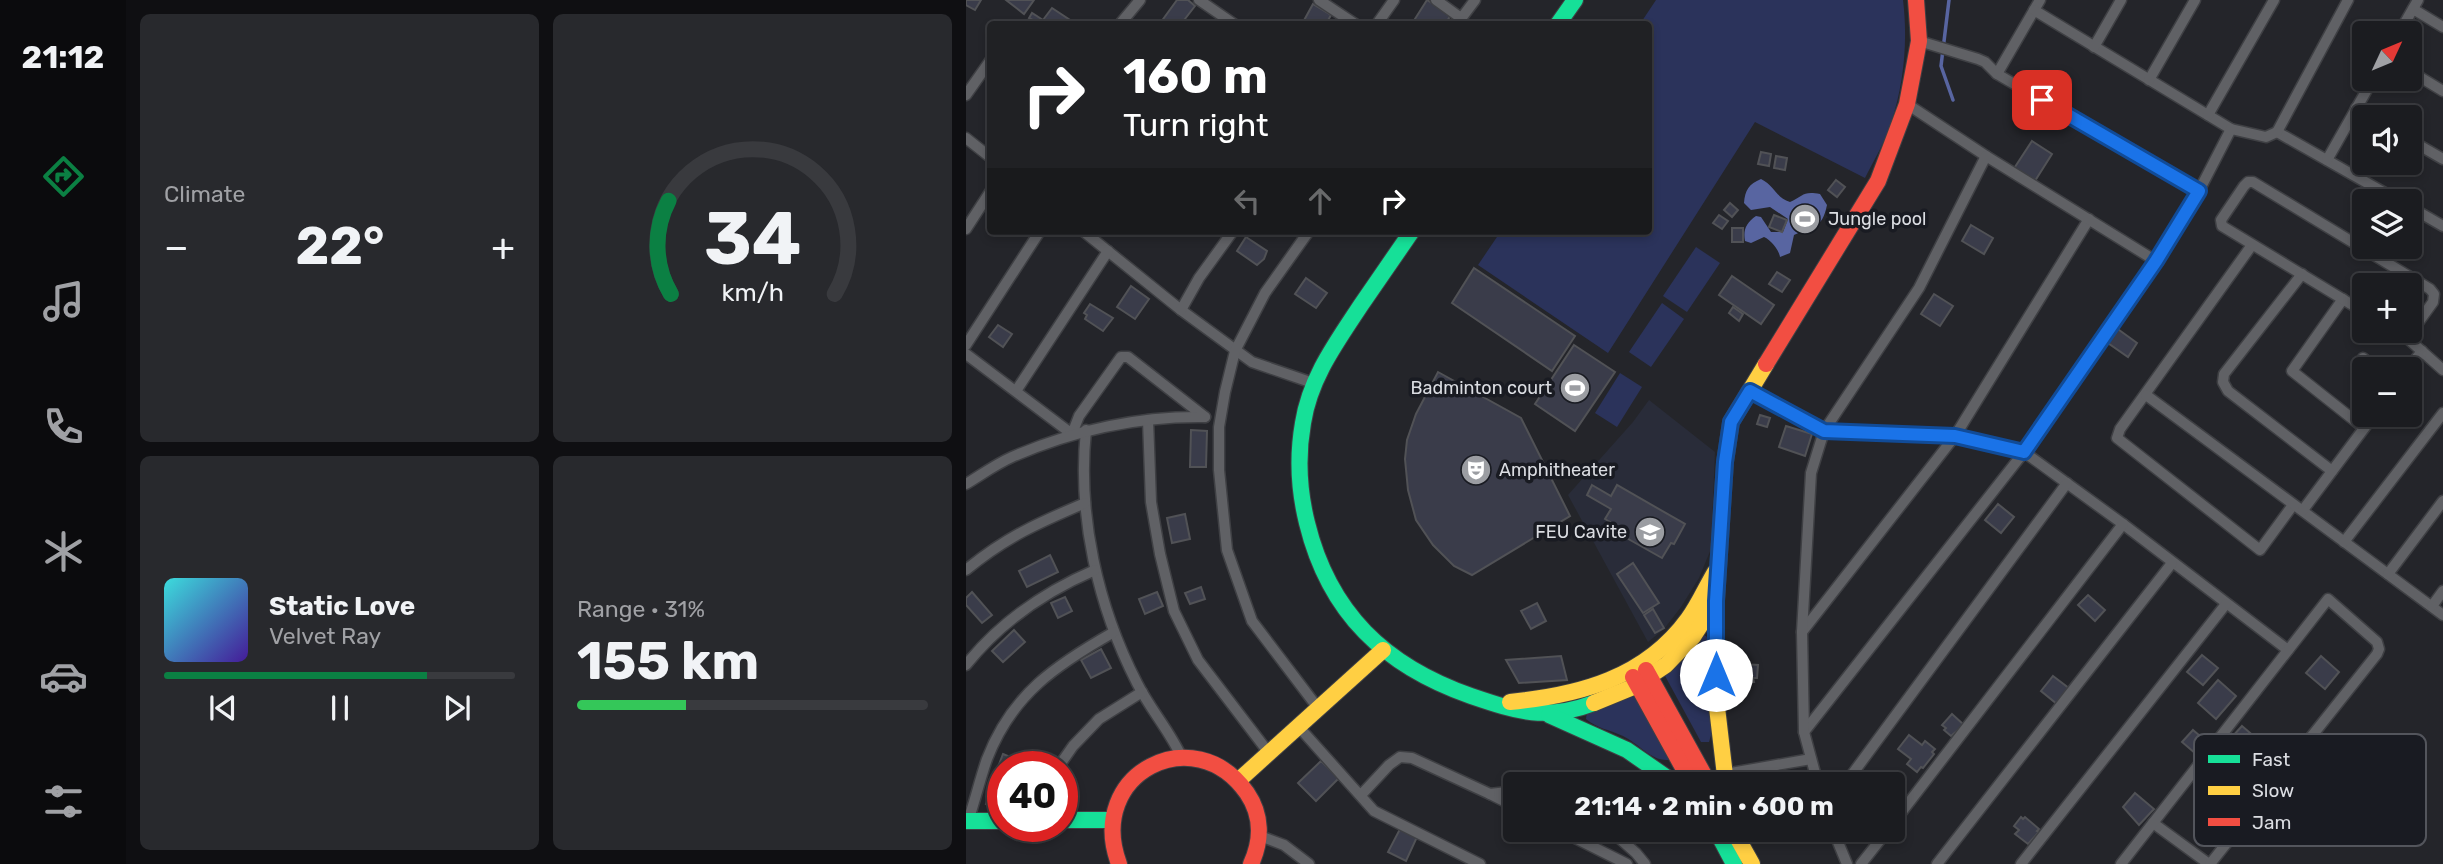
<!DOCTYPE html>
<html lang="en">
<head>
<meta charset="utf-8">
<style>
	body { margin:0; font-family:Rubik,sans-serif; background:#28292d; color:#f1f3f6; height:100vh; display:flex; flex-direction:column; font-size:26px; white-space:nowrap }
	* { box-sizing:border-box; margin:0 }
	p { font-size:23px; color:#a0a1a5 }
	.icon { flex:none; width:38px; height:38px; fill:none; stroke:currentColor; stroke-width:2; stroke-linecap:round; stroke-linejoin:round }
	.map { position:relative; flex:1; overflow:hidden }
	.side { display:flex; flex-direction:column; gap:14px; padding:14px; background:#0f0f12; width:840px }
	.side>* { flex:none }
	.banner { position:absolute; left:21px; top:21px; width:665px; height:214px; border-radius:7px; box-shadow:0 4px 10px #0003,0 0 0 2px #393a3e; background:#202124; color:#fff; overflow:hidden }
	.needle { width:46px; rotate:46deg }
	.controls { position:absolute; left:1386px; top:21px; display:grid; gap:14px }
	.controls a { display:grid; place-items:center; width:70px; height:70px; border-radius:7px; background:#1b1c20; box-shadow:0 4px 10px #0003,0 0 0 2px #393a3e; font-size:35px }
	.speed { position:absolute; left:21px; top:751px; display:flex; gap:14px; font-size:35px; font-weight:700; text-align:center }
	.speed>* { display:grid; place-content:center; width:91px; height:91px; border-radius:50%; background:#1b1c20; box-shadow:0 4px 10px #0003,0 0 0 2px #393a3e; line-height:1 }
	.speed .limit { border:10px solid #d22; background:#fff; color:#111 }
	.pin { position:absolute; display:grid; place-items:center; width:60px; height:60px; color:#fff; margin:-30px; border-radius:14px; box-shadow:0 4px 10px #0006 }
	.me { position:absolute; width:77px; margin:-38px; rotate:0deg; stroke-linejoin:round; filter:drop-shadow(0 0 5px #0008) }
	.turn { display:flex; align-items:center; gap:24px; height:147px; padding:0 21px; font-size:32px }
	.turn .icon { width:91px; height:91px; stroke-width:2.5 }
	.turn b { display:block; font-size:49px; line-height:60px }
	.lanes { display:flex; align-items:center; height:66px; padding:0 21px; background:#0003; justify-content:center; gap:35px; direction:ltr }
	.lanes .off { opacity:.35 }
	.big { font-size:52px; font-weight:700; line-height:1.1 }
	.side .card { flex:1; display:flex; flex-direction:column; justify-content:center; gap:10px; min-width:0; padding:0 24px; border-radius:10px; background:#28292d }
	.side .dial { align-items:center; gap:0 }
	.dial svg { height:182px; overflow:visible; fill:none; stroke:#393a3e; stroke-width:7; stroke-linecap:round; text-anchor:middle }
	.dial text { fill:#f1f3f6; stroke:none }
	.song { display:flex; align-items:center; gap:21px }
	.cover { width:84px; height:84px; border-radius:10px; background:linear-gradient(135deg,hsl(180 70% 55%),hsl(260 70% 35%)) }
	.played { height:7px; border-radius:4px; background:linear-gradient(90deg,#0b8043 75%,#393a3e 75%) }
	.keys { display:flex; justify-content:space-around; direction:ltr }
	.heat { display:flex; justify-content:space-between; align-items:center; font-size:38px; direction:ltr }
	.charge { height:10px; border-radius:5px; background:linear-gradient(90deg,#34c759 31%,#393a3e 0) }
	.side .tiles { flex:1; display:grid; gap:14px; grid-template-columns:repeat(2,1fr) }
	.trip { position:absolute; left:537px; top:772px; width:402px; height:70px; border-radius:7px; background:#1b1c20; box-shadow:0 4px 10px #0003,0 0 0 2px #393a3e; font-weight:700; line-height:70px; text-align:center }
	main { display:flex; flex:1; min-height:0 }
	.dock { display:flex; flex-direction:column; width:126px; justify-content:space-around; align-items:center; background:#0b0b0d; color:#a0a1a5 }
	.dock .icon { width:49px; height:49px }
	.dock .selected { color:#0b8043 }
	.dock b { font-size:32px; color:#f1f3f6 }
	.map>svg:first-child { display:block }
</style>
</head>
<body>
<main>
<nav class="dock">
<b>21:12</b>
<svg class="icon selected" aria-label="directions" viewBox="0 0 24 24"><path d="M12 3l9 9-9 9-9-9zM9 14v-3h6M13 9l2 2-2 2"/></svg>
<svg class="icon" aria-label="music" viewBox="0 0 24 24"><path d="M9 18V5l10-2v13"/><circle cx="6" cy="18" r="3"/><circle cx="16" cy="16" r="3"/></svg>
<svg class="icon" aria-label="phone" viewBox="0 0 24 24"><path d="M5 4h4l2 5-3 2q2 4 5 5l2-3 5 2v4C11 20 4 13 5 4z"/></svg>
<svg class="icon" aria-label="climate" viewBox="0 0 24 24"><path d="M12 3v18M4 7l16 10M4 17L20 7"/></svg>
<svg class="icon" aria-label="car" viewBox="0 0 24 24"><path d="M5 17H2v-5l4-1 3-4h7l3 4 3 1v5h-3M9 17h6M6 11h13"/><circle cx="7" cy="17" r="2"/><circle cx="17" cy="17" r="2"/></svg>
<svg class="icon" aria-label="filters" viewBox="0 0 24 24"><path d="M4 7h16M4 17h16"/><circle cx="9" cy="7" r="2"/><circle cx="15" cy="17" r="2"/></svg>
</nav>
<section class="side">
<div class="tiles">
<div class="card"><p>Climate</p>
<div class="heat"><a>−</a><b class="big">22°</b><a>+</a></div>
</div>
<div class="card dial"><svg viewBox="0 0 100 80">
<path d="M14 69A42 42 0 1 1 86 69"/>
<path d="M14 69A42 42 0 0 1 13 28" stroke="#0b8043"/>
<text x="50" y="56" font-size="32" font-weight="700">34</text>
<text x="50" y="72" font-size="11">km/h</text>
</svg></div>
<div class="card">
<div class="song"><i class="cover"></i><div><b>Static Love</b><p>Velvet Ray</p></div></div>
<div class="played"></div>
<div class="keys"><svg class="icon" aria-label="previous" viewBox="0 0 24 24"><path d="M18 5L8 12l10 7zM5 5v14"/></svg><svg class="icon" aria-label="pause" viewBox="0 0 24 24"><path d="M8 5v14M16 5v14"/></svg><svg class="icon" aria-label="next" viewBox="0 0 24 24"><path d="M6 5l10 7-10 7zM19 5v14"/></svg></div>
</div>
<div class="card"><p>Range · 31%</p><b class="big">155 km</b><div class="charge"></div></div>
</div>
</section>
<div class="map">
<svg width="1477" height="864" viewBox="0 0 1477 864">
	<rect width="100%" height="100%" fill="#24252a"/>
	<polygon fill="#292c39" points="683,400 749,452 745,549 733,578 715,607 698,629 682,642 602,495 667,422"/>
	<g fill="#2b335b">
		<path d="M690,0H937C942,41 938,84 925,123C919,142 908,160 899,178L789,122L642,353L512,265L535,231H682V24H674Z"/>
		<polygon points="730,247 754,263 721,312 697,296"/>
		<polygon points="696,303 718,319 685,367 663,352"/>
		<polygon points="654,373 676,387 651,427 629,413"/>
		<polygon points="736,635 740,636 743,641 746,732 743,742 735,742 698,674"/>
		<path d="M674,694L706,754L702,760C685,761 672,743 657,736C644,730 630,728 620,719L621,711Z"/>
	</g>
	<path fill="#5865a1" d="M795,179C809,186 809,197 824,202C838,196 836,191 854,194L861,205C856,230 846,226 828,235L824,253L814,257C813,250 805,240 798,237L785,243L779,241C777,230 780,223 790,216L795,217L805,232H817L822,219L804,207L785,210L778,203C779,190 783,184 795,179Z"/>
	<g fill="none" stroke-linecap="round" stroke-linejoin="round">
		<polyline stroke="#5865a1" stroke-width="3.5" points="983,0 975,66 987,100"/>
	</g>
	<g fill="#3a3c4a" stroke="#515256" stroke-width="2">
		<polygon points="0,0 15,0 9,10 0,5"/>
		<polygon points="40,0 68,0 58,14"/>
		<polygon points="211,0 222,0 229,6 215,24 198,24 195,22"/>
		<polygon points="461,0 485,15 479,24 451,24 447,22"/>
		<polygon points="347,4 365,15 360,24 336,24"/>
		<polygon points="86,8 107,22 105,24 74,24 63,18 66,13 77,20"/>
		<polygon points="1066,141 1086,154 1067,184 1047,170"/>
		<polygon points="795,152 805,154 803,166 792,164"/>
		<polygon points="810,156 821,158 819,170 808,168"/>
		<polygon points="870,180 879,187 871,197 862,190"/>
		<polygon points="764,203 772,210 766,217 758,210"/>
		<polygon points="753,215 762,221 756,229 747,223"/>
		<polygon points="808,215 821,220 816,232 803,227"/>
		<polygon points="1005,225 1027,238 1018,254 996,241"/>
		<rect x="766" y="228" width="11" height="14"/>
		<polygon points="280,237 301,251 298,259 291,265 271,251"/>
		<polygon points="508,268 609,336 586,371 486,303"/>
		<polygon points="811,272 824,280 816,292 803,284"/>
		<polygon points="766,276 808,305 795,324 753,295"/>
		<polygon points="340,278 361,293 350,308 329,294"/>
		<polygon points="165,286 183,299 169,319 151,307"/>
		<polygon points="968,294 987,306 974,326 955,314"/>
		<polygon points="124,304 147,318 137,331 119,319 121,315 118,313"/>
		<polygon points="767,307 777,314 773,321 763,313"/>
		<polygon points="32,325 46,334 37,347 23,337"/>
		<polygon points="1149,327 1171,343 1162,357 1139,341"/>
		<polygon points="608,345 649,372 609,431 569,404"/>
		<polygon points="472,372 555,418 604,516 506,575 488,566 467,545 450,520 442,490 439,459 441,440 450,414"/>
		<polygon points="794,415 804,418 801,427 791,424"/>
		<polygon points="820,426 846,434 839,456 813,447"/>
		<polygon points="225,430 241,431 240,467 224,467"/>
		<polygon points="626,485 645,496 651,485 719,524 708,544 705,543 696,558 641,527 644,522 639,519 645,509 621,495"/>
		<polygon points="1032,504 1048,517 1035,533 1019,520"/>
		<polygon points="219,514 224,539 206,543 201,518"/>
		<polygon points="84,555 92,572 61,587 53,571"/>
		<polygon points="667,563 693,603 677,613 651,574"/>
		<polygon points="235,587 239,599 224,604 219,593"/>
		<polygon points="6,592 26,615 16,623 0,605 0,598"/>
		<polygon points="191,592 197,606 179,614 173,599"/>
		<polygon points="1122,595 1139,610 1129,621 1112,605"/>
		<polygon points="99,597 106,611 92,618 85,603"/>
		<polygon points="571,603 580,621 565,629 555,611"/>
		<polygon points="687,609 698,628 689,633 678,615"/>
		<polygon points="48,630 59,642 37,662 26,651"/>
		<polygon points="135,649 145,668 125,678 115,660"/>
		<polygon points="1236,655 1252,668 1237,685 1221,672"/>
		<polygon points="595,656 601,680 553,683 540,660"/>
		<polygon points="1355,656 1373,672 1359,689 1340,673"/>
		<polygon points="776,664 792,665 791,678 787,678 788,682 784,682 784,677 776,677"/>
		<polygon points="1087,676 1104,689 1091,704 1075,691"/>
		<polygon points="1252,680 1270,696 1250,719 1232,703"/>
		<polygon points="986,714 998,725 985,736 978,730 980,728 976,725"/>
		<polygon points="1276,726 1297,744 1287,755 1266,737"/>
		<polygon points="1227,730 1240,741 1229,753 1216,742"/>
		<polygon points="943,735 956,745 959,741 969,749 966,752 968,754 957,768 955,767 951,772 941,764 945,759 932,749"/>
		<polygon points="37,754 51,760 48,766 37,766 37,769 32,767"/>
		<polygon points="355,761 373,778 350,801 332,783"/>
		<polygon points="25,787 37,790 37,808 20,804"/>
		<polygon points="1169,793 1188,809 1173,825 1157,807"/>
		<polygon points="1055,817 1057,819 1059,817 1073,829 1071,831 1073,832 1062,844 1049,834 1053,830 1048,826"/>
		<polygon points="434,829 451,837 440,861 422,852"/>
	</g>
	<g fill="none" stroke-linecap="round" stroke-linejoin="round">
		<g stroke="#3f4044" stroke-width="13">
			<g id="street">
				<polyline points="233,0 268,24"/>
				<polyline points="353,0 389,24"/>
				<polyline points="470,0 495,18"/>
				<polyline points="1074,0 1031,74 1233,191"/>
				<polyline points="1447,9 1477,27"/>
				<polyline points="1068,10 1265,129"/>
				<polyline points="154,24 174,0"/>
				<polyline points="411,24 428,0"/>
				<polyline points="491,24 509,0"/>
				<polyline points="1433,33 1452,0"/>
				<polyline points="953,41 1012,59 1019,62 1031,74"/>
				<polyline points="1128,47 1155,0"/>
				<polyline points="1444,71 1477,91"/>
				<polyline points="1183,80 1229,0"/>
				<polyline points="0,95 24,61"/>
				<polyline points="1390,108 1406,117"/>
				<polyline points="1242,115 1308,0"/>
				<polyline points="1311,132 1433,201"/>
				<polyline points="0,138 24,157"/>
				<polyline points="1444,140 1477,159"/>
				<polyline points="1361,160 1407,79"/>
				<polyline points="1444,207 1477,226"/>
				<polyline points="0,229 24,192"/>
				<polyline points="117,231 215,310 286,362 347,383"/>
				<polyline points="343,231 299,293 269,351 259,392 253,427 253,470 261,550 286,621 352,708"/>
				<polyline points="1286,245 1154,429 1151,438 1294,550 1327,505"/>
				<polyline points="1190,261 1233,191 1265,129 1300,137 1311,132 1382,0"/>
				<polyline points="1336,274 1258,374 1257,382 1262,391 1366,471"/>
				<polyline points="1377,299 1326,371 1398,428"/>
				<polyline points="215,310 233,278 267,231"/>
				<polyline points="1398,312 1256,226 1255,220 1278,186 1282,182 1287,182 1464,289 1468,294 1467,302 1441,338"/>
				<polyline points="1429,331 1441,338 1477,370"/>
				<polyline points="0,345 74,231"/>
				<polyline points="0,354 106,434 113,416 155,357 162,357 239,417"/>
				<polyline points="1397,358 1410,369"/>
				<polyline points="1442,369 1456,351"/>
				<polyline points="50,391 142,251"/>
				<polyline points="784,391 858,431 989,436 1058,452 1157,524 1322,650"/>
				<polyline points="1180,395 1477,615"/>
				<polyline points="182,420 185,502 194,554 208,611 232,660 303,753"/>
				<path d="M120,430C111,516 132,607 171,683C184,709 203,730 215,756"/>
				<path d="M0,484C15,475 30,464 46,457C108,430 172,416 239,417"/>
				<polyline points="1337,510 1408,415"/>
				<polyline points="1378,542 1477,413"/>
				<path d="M0,570C40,537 72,523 119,503"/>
				<polyline points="1422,574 1477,501"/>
				<polyline points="1466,606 1477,591"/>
				<polyline points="836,632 989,436 1123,219"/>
				<path d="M0,665C35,621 78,592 129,570"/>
				<polyline points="332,726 408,811 514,864"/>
				<polyline points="838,732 1058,452 1190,261 1020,156 941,104"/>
				<polyline points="93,766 107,746 133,719 176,692"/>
				<polyline points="759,774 845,759"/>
				<polyline points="852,784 838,732 836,632 845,473 858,431 953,288 1020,156"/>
				<polyline points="879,784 1101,483"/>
				<polyline points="550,791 524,794 550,807"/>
				<polyline points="395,795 423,765 434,757 446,758 524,794"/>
				<path d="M2,821C9,801 14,779 21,759C46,694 90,665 148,632"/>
				<polyline points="928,822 1157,524"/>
				<polyline points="1187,823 1243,864"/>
				<polyline points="593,830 661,864"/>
				<polyline points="644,830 670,853 679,864"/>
				<polyline points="867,830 881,864"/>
				<polyline points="294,836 318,845 343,864"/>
				<polyline points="895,864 922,830"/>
				<polyline points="971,864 1206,563"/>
				<polyline points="1055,864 1260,604"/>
				<polyline points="1155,864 1362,599 1411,642 1413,649 1411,654 1244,864"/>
			</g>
		</g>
		<g stroke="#3f4044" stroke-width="18">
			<g id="fast">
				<polyline points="592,24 609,0"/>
				<path d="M446,231C429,256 412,280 395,305C370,343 344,378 337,423C331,457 333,491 341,523C363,613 419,666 505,696C552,712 580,721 628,703"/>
				<polyline points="583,715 661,750 710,784"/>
				<polyline points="96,820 146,820"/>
				<polyline points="0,821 37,821"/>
				<polyline points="750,830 768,864"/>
			</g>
		</g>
		<g stroke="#3f4044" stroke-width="18">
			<g id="slow">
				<polyline points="750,605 750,699 760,784"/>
				<path d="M544,702C614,695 679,678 722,619C733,604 740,587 749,572"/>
				<polyline points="628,703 667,687 700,665 727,637 750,601 759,462 765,422 800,364"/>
				<polyline points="273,780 417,650"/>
				<polyline points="767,830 786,864"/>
			</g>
		</g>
		<g stroke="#3f4044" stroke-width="18">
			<g id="jam">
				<polyline points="800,364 912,181 941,104 953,41 950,0"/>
				<polyline points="680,670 743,784"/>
				<polyline points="667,677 726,784"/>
				<path d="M153,864C119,773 229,718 281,793C296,815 296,840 285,864"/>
			</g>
		</g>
		<use href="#street" stroke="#606165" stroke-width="10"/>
		<use href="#fast" stroke="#16e098" stroke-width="16"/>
		<use href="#slow" stroke="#ffcf43" stroke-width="16"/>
		<use href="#jam" stroke="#f24e42" stroke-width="16"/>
	</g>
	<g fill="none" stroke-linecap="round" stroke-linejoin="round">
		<g stroke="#114b97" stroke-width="18">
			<polyline id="route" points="750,675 750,601 759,462 765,422 784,391 858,431 989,436 1058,452 1190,261 1233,191 1076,100"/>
		</g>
		<use href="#route" stroke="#1a73e8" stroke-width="12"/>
	</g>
	<defs>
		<g id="stadium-disc" transform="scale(1.575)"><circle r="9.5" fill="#9b9da2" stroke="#191b22"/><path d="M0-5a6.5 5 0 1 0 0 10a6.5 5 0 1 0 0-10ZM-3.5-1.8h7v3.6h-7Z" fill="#fff"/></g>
		<g id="theatre-disc" transform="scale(1.575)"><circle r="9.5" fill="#9b9da2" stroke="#191b22"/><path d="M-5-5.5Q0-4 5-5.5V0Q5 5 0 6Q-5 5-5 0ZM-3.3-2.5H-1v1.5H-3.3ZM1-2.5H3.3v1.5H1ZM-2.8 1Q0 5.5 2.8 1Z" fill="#fff"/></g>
		<g id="university-disc" transform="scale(1.575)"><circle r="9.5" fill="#9b9da2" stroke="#191b22"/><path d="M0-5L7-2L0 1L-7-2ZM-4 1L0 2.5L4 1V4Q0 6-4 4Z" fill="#fff"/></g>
	</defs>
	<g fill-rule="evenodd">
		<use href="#stadium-disc" x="839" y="219"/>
		<use href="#stadium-disc" x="609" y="388"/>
		<use href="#theatre-disc" x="510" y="470"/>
		<use href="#university-disc" x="684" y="532"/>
	</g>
	<g text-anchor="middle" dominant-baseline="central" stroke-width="7" stroke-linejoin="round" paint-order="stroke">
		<g font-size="18" fill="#dbdde2" stroke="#191b22" text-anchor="start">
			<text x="862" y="219">Jungle pool</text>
			<text x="586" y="388" text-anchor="end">Badminton court</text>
			<text x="533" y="470">Amphitheater</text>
			<text x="661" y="532" text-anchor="end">FEU Cavite</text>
		</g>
	</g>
	<rect x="1228" y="734" width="232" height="112" rx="10" fill="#191b22" stroke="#53555c" stroke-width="2"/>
	<rect x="1242" y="755" width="32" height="8" fill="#16e098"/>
	<rect x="1242" y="786" width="32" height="9" fill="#ffcf43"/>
	<rect x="1242" y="818" width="32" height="8" fill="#f24e42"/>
	<g font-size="19" fill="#dbdde2">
		<text x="1286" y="766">Fast</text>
		<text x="1286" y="797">Slow</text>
		<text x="1286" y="829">Jam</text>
	</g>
</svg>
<div class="controls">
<a><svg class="needle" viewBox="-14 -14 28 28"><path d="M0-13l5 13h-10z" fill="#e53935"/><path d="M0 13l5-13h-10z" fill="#a0a1a5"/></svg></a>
<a><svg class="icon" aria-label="sound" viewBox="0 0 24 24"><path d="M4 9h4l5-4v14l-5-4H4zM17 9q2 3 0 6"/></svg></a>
<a><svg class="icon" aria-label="layers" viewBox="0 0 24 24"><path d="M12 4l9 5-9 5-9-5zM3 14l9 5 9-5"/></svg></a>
<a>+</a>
<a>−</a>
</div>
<div class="speed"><div class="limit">40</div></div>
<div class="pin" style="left:1076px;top:100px;background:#d93025"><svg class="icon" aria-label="arrive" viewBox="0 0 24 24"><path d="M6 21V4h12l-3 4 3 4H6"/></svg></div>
<svg class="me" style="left:750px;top:675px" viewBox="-20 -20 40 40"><circle r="19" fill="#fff"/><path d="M0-13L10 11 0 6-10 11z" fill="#1a73e8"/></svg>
<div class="trip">21:14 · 2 min · 600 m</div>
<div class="banner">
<div class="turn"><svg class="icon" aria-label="right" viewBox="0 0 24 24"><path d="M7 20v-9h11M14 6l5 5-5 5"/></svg><div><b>160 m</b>Turn right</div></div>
<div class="lanes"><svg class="icon off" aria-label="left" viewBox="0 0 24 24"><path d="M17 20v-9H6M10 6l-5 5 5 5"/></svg><svg class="icon off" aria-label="ahead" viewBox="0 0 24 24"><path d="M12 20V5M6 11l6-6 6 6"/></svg><svg class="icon" aria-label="right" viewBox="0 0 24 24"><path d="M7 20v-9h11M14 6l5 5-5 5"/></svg></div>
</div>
</div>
</main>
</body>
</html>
